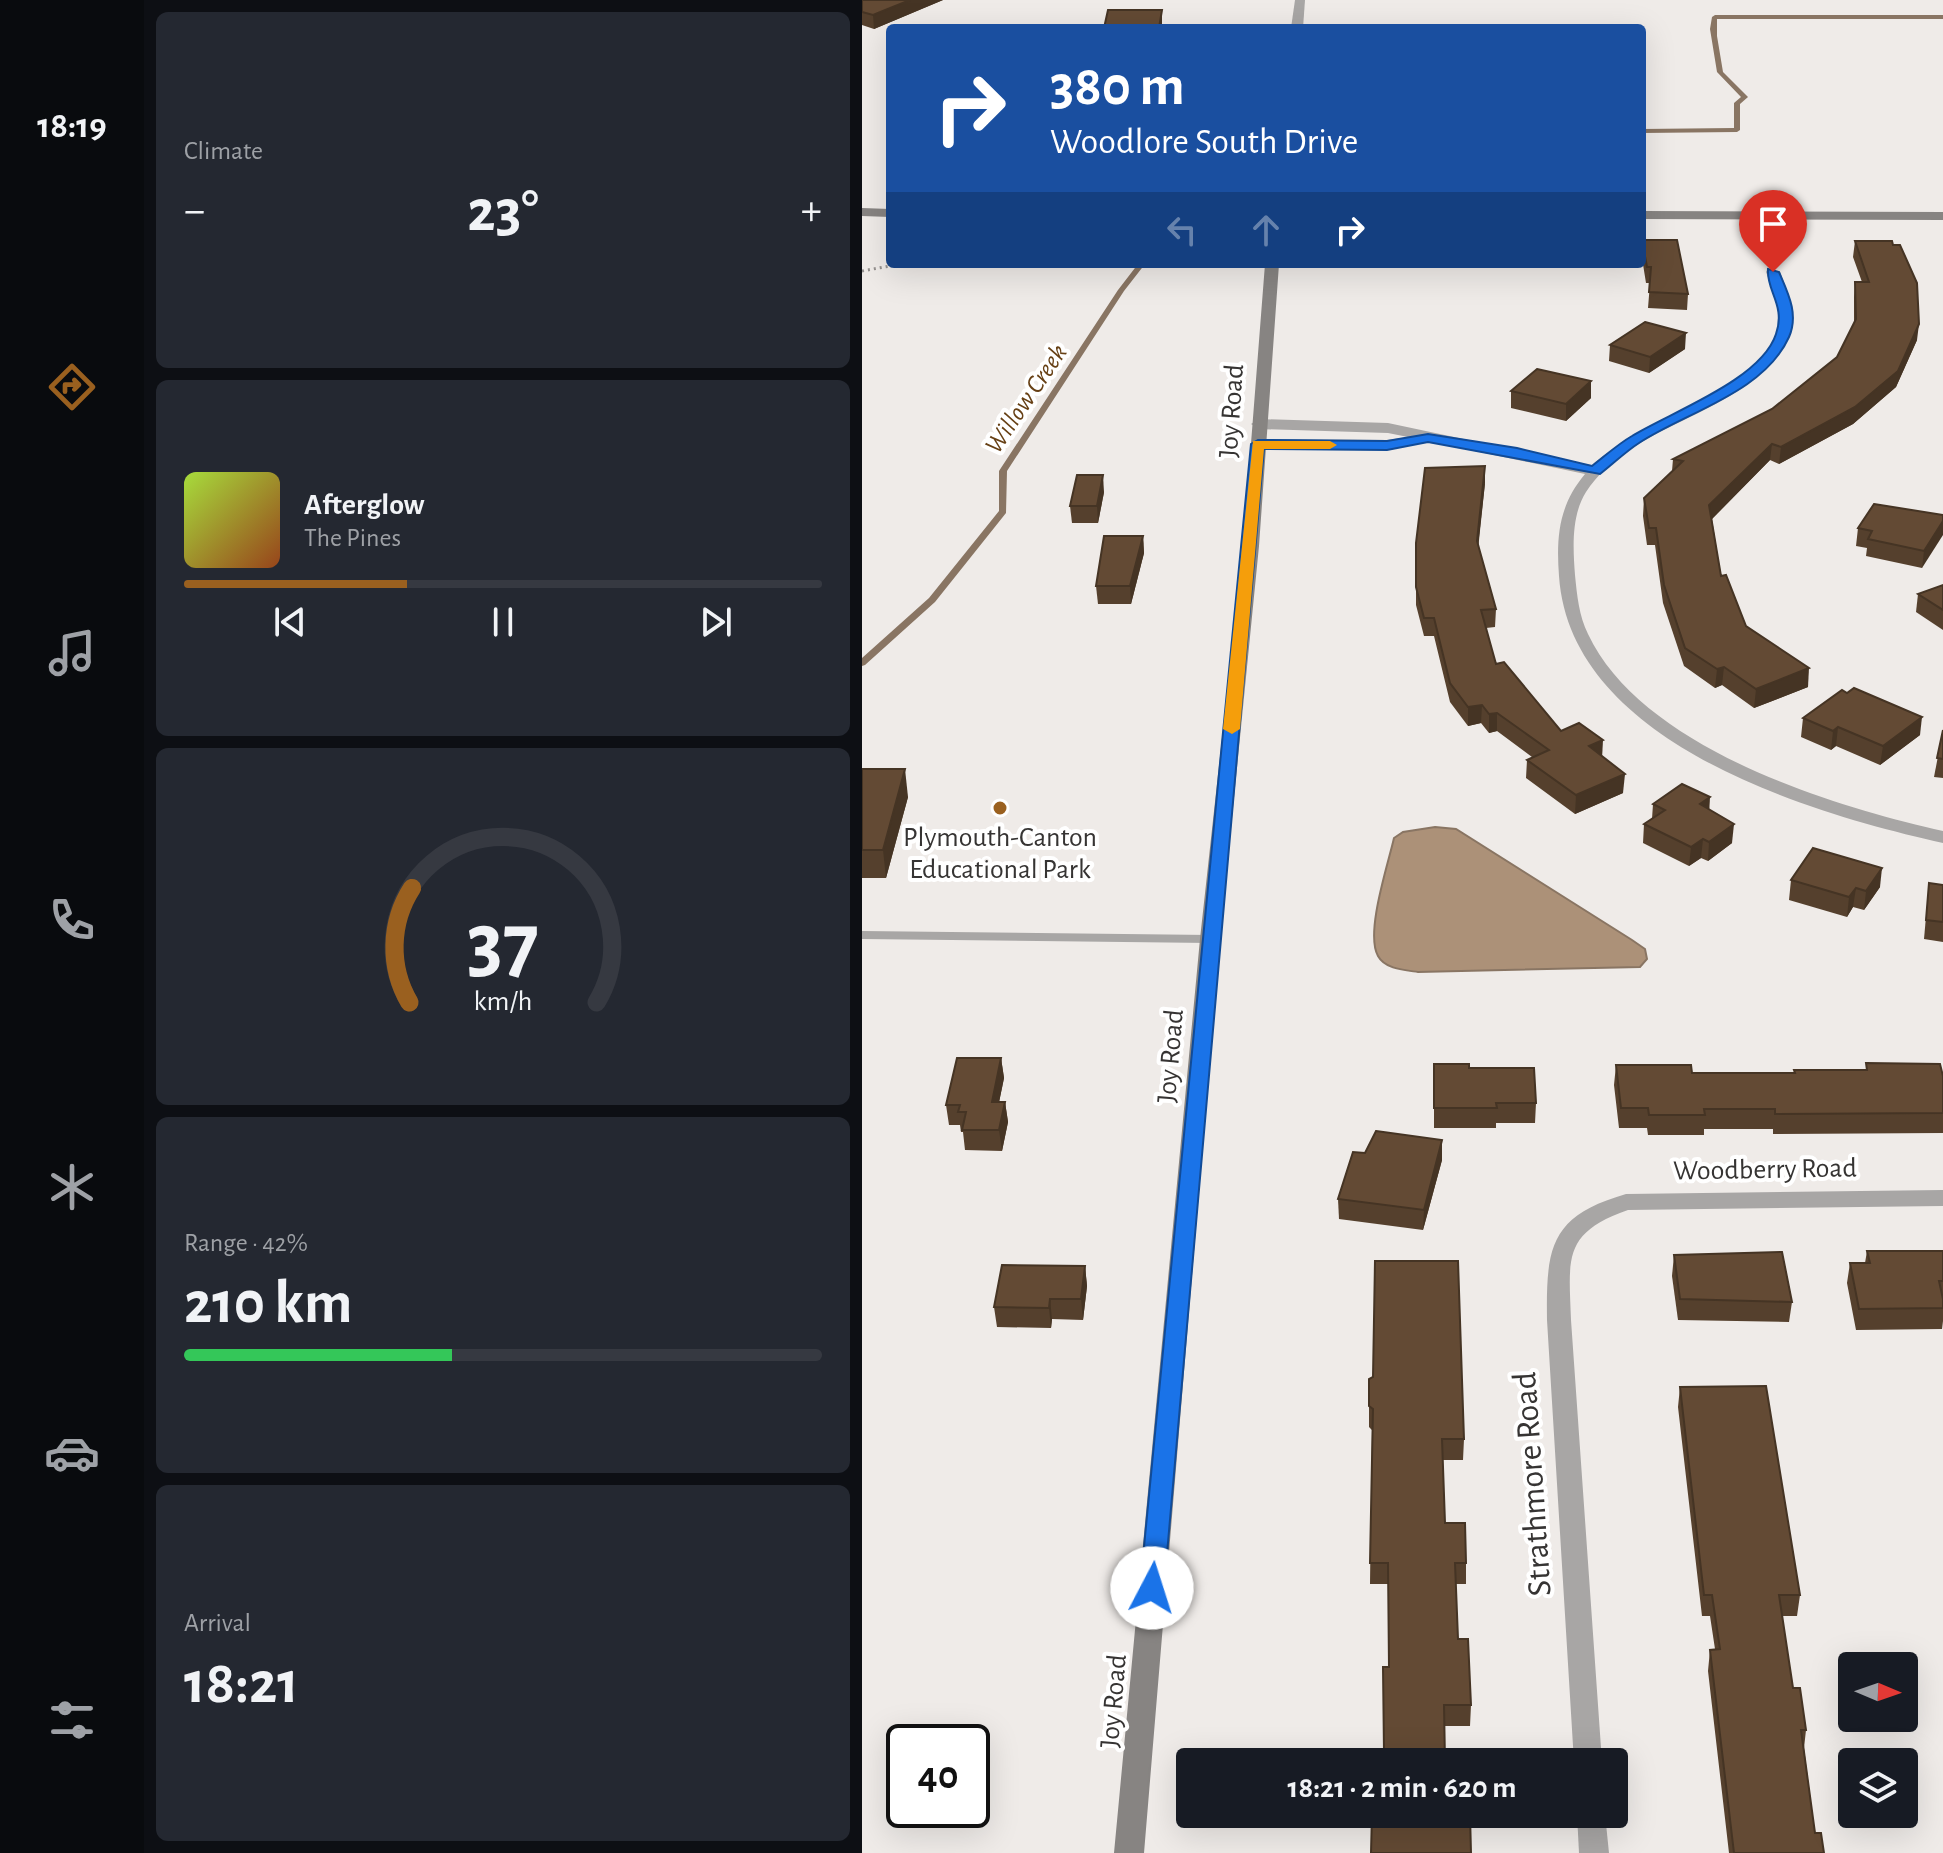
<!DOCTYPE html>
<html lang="en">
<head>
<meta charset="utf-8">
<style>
	body { margin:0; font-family:"Alegreya Sans",sans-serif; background:#242831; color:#f1f3f6; height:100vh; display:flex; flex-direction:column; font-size:30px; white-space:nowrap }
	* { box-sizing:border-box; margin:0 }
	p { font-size:26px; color:#9ea1a6 }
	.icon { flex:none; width:44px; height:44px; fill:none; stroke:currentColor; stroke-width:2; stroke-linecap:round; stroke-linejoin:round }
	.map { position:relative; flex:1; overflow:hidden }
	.side { display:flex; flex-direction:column; gap:12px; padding:12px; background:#0d0f14; width:718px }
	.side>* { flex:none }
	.top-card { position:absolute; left:24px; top:24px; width:760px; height:244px; border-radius:8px; box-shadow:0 8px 32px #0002; background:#1a4fa0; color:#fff; overflow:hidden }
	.needle { width:52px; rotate:92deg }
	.fabs { position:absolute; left:976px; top:1652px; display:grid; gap:16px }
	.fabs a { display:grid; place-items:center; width:80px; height:80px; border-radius:8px; background:#171b24; box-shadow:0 8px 32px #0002; font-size:40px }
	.speed { position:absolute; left:24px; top:1724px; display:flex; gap:16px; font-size:40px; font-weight:700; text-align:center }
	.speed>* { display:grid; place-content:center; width:104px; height:104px; border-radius:50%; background:#171b24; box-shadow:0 8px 32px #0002; line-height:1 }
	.speed .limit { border:4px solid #111; border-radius:12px; background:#fff; color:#111 }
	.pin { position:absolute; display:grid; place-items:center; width:68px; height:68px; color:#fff; margin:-82px -34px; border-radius:50% 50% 50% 0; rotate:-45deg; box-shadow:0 0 8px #0007 }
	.pin .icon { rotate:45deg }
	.me { position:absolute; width:88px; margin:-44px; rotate:5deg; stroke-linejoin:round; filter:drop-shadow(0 0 6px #0008) }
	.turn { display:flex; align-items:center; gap:28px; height:168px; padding:0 32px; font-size:36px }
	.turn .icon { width:104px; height:104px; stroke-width:2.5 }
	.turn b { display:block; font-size:56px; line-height:68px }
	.lanes { display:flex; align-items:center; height:76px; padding:0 32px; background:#0003; justify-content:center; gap:40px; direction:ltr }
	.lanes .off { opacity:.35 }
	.big { font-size:60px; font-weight:700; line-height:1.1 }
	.side .card { flex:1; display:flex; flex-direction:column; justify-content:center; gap:12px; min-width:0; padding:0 28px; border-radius:12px; background:#242831 }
	.side .dial { align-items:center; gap:0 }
	.dial svg { height:208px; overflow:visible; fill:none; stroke:#363941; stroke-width:7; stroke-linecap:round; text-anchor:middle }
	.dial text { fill:#f1f3f6; stroke:none }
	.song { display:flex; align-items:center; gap:24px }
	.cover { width:96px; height:96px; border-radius:12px; background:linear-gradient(135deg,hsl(80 70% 55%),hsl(20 70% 35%)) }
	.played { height:8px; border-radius:4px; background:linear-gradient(90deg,#9a601f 35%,#363941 35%) }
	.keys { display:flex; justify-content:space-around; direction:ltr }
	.heat { display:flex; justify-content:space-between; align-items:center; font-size:44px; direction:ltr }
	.charge { height:12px; border-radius:6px; background:linear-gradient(90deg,#34c759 42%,#363941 0) }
	.trip { position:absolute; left:314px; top:1748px; width:452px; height:80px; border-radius:8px; background:#171b24; box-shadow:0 8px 32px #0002; font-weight:700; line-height:80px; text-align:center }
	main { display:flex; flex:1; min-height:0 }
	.tabs { display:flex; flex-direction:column; width:144px; justify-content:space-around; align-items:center; background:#090b0e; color:#9ea1a6 }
	.tabs .icon { width:56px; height:56px }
	.tabs .on { color:#9a601f }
	.tabs b { font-size:36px; color:#f1f3f6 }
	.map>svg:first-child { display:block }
</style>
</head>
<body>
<main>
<nav class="tabs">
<b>18:19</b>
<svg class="icon on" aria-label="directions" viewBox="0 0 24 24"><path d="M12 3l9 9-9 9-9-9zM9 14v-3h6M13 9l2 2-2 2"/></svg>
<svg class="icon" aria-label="music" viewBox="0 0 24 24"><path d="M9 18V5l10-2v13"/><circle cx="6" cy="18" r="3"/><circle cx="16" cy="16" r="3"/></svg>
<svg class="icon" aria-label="phone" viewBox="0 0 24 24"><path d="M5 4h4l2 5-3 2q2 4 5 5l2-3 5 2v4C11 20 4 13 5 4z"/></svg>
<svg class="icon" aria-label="climate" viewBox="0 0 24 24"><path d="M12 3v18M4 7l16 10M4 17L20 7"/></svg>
<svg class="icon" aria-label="car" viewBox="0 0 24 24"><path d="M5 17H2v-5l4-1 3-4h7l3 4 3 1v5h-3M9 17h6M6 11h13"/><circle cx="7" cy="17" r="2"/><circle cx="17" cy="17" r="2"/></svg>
<svg class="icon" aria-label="filters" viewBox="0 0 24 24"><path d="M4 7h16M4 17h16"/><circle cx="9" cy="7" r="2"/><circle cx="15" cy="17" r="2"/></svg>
</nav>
<section class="side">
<div class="card"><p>Climate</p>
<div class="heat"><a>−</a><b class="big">23°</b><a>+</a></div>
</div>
<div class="card">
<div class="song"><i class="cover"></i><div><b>Afterglow</b><p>The Pines</p></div></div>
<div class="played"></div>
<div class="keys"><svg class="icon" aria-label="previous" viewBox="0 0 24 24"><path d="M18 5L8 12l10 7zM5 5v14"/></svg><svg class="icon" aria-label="pause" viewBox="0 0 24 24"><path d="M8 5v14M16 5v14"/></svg><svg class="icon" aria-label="next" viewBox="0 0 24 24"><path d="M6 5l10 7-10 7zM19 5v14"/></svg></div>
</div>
<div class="card dial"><svg viewBox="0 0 100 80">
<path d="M14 69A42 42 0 1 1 86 69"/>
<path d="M14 69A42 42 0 0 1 15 25" stroke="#9a601f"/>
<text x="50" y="56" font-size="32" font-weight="700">37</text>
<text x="50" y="72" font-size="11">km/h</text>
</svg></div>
<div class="card"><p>Range · 42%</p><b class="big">210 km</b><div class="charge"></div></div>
<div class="card"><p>Arrival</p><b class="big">18:21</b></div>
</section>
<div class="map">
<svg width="1081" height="1853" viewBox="0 0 1081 1853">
	<rect width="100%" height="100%" fill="#efebe8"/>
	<path fill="#ac9178" stroke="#897563" stroke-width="2" d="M573,827L594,829L770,940L783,949L785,959L778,967L556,972C542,970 523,969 516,956C503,933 526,865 532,838L541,832Z"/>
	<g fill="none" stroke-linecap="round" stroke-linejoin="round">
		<g fill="#897563" fill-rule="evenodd">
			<polygon points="853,15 1081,15 1081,19 855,19 855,36 861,72 886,97 878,104 878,130 875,132 780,133 780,129 872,128 872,103 879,97 855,72 848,29 850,17"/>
			<polygon points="276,264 283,264 262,291 145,471 144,513 73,602 3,665 0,666 0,658 67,598 137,511 137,471 256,290"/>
		</g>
		<polyline stroke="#94918f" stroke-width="3" stroke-dasharray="2 4" stroke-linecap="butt" points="0,271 39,264"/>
		<polygon fill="#a8a6a5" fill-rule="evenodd" points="0,931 348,935 355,939 348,943 0,939"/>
		<g fill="#a8a6a5" fill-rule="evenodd">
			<polygon points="433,0 443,0 441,28 429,28"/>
			<path d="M906,269L918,272C929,299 937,326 918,352C869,419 771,422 724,492C709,516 711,548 713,575C715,595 717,616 726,634C779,747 968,806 1081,831V843C946,813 708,742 697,576C694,536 697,505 723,474L565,441L525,450L396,449L388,444L396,439L525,440L546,437L526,433L397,429L389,424L397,419L526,423L729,466C774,424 900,388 915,331C920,311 911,290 904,272Z"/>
			<path d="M1081,1190V1206L766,1210C700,1233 707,1259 709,1320L740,1762H712L685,1320C684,1247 688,1216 764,1194Z"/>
			<polygon points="715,1814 743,1814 747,1853 717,1853"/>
		</g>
		<g fill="#878482" fill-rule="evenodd">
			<polygon points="0,208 28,209 28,217 0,216"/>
			<polygon points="780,211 1081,212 1081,220 780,219"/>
			<polygon points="403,264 417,264 397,546 358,939 282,1853 252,1853 338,939 381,546"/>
		</g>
	</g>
	<g fill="#55402d">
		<polygon points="0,0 81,0 12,29 0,25"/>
		<polygon points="780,240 826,294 825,310 786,308 788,283 784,283 780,258"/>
		<polygon points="993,241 1055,340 1034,387 991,424 917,464 908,460 850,519 859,576 884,626 946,687 892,708 860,685 853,688 822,666 801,603 793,545 785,545 781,516 782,498 810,471 811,459 910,409 975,357 992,323 992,297 993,282 1000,282 991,257"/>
		<polygon points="748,345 823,349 787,373 747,361"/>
		<polygon points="649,391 729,398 704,421 649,408"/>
		<polygon points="623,483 616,546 634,609 633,627 624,628 634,664 699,731 740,757 761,793 713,814 664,778 665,760 670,757 635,731 627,733 619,723 606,726 588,702 572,636 562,636 554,605 554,560"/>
		<polygon points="242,492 236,523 210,523 208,506"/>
		<polygon points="1081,515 1060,568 1004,556 1005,548 994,546 996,528"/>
		<polygon points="281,536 282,553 269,604 236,604 234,586"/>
		<polygon points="1081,585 1081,630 1054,612 1056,594"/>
		<polygon points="941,718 1058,735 1018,765 974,746 969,750 939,737"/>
		<polygon points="1081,730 1081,778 1072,777"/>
		<polygon points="0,769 46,797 24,878 0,878"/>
		<polygon points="791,804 847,810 870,843 846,861 839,858 827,866 781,843 782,824 790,819"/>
		<polygon points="929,880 1018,887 1002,910 991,907 985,917 927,900"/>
		<polygon points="1067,883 1081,885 1081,942 1062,939"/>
		<polygon points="139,1058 142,1078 137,1102 143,1102 146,1122 140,1151 103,1150 101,1132 99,1132 98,1125 87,1125 84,1105"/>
		<polygon points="1004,1063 1081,1076 1081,1133 911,1134 911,1129 842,1129 842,1135 786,1135 785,1128 757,1128 752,1085 754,1065 830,1073 932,1073 932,1070 1004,1070"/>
		<polygon points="572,1064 607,1068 674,1103 673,1123 634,1123 634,1128 572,1128"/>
		<polygon points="503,1153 580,1160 561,1230 477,1219 476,1199"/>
		<polygon points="1005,1251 1081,1251 1081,1321 1080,1329 994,1330 985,1283 988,1263 1003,1263"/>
		<polygon points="812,1255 930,1302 927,1322 816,1320 810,1276"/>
		<polygon points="223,1266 225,1286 221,1320 190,1319 189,1328 135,1327 132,1307"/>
		<polygon points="507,1379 602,1439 601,1460 581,1460 583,1523 604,1563 604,1584 594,1584 596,1639 609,1705 608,1726 583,1726 522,1752 527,1667 527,1584 508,1584 510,1430 507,1427"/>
		<polygon points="818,1387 938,1595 935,1616 920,1616 931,1688 944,1730 942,1748 953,1833 962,1853 867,1853 846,1671 848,1650 853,1649 848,1616 840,1616 816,1407"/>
	</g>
	<g fill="#453424">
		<polygon points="48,0 81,0 12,29 11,15"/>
		<polygon points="300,10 300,28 297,28"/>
		<polygon points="1057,324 1055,340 1034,387 991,424 917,464 919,447"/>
		<polygon points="824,333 823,349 787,373 788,357"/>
		<polygon points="729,381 729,398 704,421 704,404"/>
		<polygon points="910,444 908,460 846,523 847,505"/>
		<polygon points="623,466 623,483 615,559 615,541"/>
		<polygon points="241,475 242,492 236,523 235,506"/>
		<polygon points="1081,521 1081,535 1060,568 1062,551"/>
		<polygon points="281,536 282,553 269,604 268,586"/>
		<polygon points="862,667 860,685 853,688 855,669"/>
		<polygon points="947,668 946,687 892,708 894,689"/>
		<polygon points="620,705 619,723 606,726 606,707"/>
		<polygon points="635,713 635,731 627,733 627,714"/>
		<polygon points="1060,717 1058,735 1018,765 1021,746"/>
		<polygon points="976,727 974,746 969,750 971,731"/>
		<polygon points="741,740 740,759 727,746"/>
		<polygon points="43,769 46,797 24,878 21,850"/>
		<polygon points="763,774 761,793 713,814 714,795"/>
		<polygon points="848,797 847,816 838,804"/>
		<polygon points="872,824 870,843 846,861 847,842"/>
		<polygon points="841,839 839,858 827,866 829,847"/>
		<polygon points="1020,868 1018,887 1002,910 1004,891"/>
		<polygon points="994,888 991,907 985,917 987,897"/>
		<polygon points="139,1058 142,1078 133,1122 130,1102"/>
		<polygon points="143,1102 146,1122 140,1151 137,1130"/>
		<polygon points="580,1140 580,1160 561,1230 562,1210"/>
		<polygon points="223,1266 225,1286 221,1320 219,1299"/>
		<polygon points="188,1299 190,1319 189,1328 187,1308"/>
	</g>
	<g fill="#634a34" stroke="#453424" stroke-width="2">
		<polygon points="0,0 48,0 11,15 0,12"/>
		<polygon points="246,10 300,10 297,28 242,28"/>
		<polygon points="780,240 815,240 826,294 787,292 789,267 785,267"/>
		<polygon points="993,241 1030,241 1031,245 1038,245 1055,283 1057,324 1036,371 993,407 919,447 910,444 847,505 859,576 864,575 884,626 947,668 894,689 862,667 855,669 823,648 802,585 794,528 787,528 782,498 821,461 811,459 910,409 975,357 994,319 993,282 1007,282"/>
		<polygon points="783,322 824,333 788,357 748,345"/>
		<polygon points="675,369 729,381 704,404 649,391"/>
		<polygon points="623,466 615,541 634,609 619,610 634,664 642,662 699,731 717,723 741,740 727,746 763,774 714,795 665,760 687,750 635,713 627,714 620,705 606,707 588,683 572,618 562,618 554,587 554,543 563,468"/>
		<polygon points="215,475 241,475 235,506 208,506"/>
		<polygon points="1012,504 1081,515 1081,521 1062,551 1006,539 1010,531 996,528"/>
		<polygon points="242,536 281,536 268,586 234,586"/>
		<polygon points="1081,585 1081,610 1056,594"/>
		<polygon points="992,688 1060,717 1021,746 976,727 971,731 941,718 980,690 985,693"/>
		<polygon points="1081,730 1081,759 1075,758"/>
		<polygon points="0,769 43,769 21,850 0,850"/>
		<polygon points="820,784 848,797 838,804 872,824 847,842 841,839 829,847 782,824 803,810 791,804"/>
		<polygon points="951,848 1020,868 1004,891 994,888 987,897 929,880"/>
		<polygon points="1067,883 1081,885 1081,922 1064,920"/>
		<polygon points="95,1058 139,1058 130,1102 143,1102 137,1130 100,1130 104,1112 96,1112 98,1105 84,1105"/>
		<polygon points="1004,1063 1078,1064 1081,1076 1081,1113 913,1114 913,1109 842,1109 843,1115 787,1115 786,1108 759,1108 754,1065 829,1065 830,1073 933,1073 932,1070 1005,1070"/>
		<polygon points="572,1064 607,1064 607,1068 672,1068 674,1103 634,1103 635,1108 572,1108"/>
		<polygon points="514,1131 580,1140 562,1210 476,1199 491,1152 503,1153"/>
		<polygon points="1005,1251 1081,1251 1081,1281 1077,1281 1081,1299 1081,1308 997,1309 988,1263 1008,1263"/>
		<polygon points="920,1252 930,1302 818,1299 812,1255"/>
		<polygon points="513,1261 596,1261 602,1439 580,1439 583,1523 603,1523 604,1563 593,1563 596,1639 606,1639 609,1705 582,1705 583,1762 513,1762 513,1752 522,1752 521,1667 527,1667 526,1563 508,1563 511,1409 507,1406 507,1379 511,1377"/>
		<polygon points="140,1265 223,1266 219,1299 188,1299 187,1308 132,1307"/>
		<polygon points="904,1386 938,1595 917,1595 931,1688 938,1688 944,1730 939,1730 953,1833 959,1833 962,1853 872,1853 848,1650 858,1649 850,1595 842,1595 818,1387"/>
		<polygon points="510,1814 608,1814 609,1853 509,1853"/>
	</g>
	<path fill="#1a73e8" stroke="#114b97" stroke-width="2" d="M906,269L917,272C926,293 937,314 927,337C902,393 824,412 777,443C763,452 751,464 738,474L566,442L525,450L402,449L302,1588L298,1595L290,1598L281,1595L278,1588L389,444L396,440L525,441L566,434L655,448L730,466C743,456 756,444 770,436C809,412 899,380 914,334C924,305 904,291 906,269Z"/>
	<polygon fill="#f59e0b" points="391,441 468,441 475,445 468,449 402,449 378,729 370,734 361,729"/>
	<circle fill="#9a601f" stroke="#fff" stroke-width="3" cx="138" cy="808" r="8"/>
	<g text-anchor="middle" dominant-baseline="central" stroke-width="8" stroke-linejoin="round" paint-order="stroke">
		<g font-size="26" font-style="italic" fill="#674015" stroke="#fff">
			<text transform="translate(164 399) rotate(-56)">Willow Creek</text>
		</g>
		<g font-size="28" fill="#363433" stroke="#fff">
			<text transform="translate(370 411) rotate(-86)">Joy Road</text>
			<text transform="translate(309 1056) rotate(-85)">Joy Road</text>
			<text transform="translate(903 1170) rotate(-1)">Woodberry Road</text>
			<text transform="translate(252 1701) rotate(-85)">Joy Road</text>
		</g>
		<g font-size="28" fill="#363433" stroke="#fff">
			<text x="138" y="838">Plymouth-Canton<tspan x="138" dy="32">Educational Park</tspan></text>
		</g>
		<g font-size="34" fill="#363433" stroke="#fff">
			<text transform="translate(671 1484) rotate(-94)">Strathmore Road</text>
		</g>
	</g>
</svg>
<div class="fabs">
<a><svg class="needle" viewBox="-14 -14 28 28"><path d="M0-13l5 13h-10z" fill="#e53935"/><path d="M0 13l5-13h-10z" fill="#9ea1a6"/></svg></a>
<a><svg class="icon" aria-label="layers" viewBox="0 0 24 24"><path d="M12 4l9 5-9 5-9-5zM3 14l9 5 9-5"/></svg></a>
</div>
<div class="speed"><div class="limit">40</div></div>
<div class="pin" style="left:911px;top:272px;background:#d93025"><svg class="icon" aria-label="arrive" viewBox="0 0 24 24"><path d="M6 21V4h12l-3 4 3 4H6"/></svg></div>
<svg class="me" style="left:290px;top:1588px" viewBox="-20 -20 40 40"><circle r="19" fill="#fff"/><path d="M0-13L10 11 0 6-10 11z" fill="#1a73e8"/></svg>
<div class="trip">18:21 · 2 min · 620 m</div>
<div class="top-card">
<div class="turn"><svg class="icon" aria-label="right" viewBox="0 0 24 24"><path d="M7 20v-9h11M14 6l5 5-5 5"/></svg><div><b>380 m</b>Woodlore South Drive</div></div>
<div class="lanes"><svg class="icon off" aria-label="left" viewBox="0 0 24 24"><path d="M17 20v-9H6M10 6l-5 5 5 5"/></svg><svg class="icon off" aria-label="ahead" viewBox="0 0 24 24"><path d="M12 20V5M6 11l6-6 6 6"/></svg><svg class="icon" aria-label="right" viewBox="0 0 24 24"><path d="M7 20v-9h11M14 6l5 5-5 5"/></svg></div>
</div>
</div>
</main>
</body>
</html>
